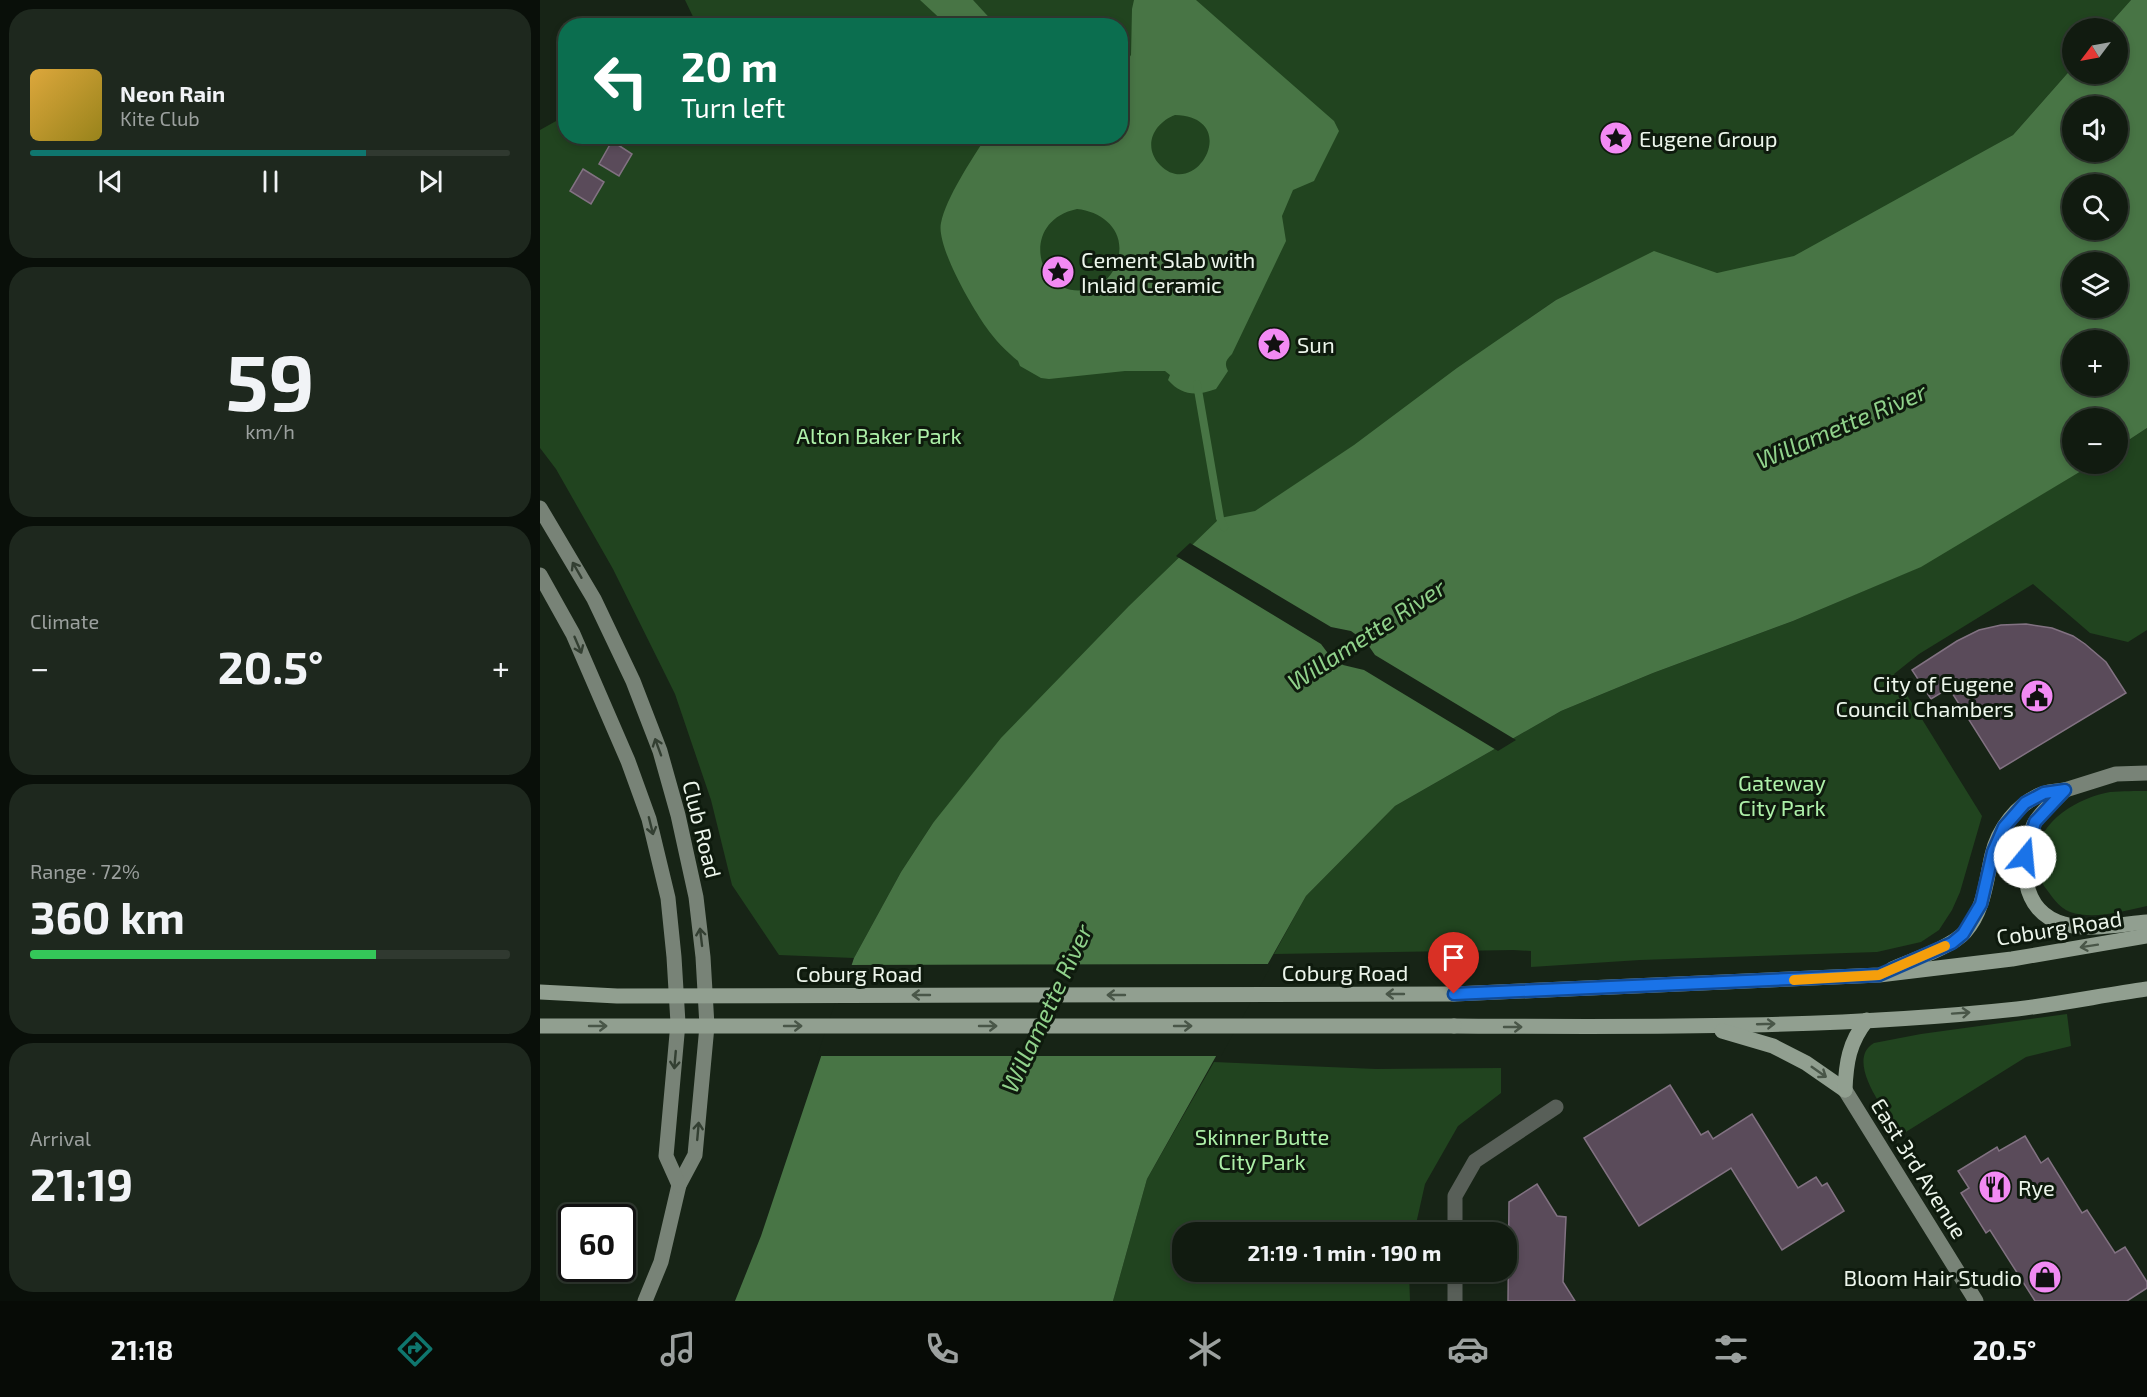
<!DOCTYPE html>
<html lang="en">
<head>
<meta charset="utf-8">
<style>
	body { margin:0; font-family:"Exo 2",sans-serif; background:#1e281e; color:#f1f3f6; height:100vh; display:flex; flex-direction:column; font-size:22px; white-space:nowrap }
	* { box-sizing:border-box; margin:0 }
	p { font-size:20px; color:#9ca19f }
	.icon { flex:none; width:33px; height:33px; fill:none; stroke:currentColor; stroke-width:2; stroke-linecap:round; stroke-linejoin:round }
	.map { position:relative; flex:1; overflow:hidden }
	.side { display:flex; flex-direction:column; gap:9px; padding:9px; background:#090f09; width:540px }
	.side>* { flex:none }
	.top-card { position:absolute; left:18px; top:18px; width:570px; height:126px; border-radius:24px; box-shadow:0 3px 9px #0003,0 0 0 2px #303930; background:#0b6e4f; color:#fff; overflow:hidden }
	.needle { width:39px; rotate:238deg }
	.tools { position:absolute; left:1522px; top:18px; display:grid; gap:12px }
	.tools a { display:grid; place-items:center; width:66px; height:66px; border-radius:50%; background:#111b10; box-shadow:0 3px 9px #0003,0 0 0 2px #303930; font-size:30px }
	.speed { position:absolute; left:18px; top:1204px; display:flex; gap:12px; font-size:30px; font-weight:700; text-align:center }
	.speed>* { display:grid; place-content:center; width:78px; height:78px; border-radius:50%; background:#111b10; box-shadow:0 3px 9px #0003,0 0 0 2px #303930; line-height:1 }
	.speed .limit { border:3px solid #111; border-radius:9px; background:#fff; color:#111 }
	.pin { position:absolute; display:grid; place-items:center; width:51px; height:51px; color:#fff; margin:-62px -26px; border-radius:50% 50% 50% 0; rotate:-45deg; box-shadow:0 0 6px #0007 }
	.pin .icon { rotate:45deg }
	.me { position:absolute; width:66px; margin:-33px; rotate:17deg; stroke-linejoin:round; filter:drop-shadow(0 0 4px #0008) }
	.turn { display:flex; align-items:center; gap:21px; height:126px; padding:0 24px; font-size:27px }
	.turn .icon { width:78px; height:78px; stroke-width:2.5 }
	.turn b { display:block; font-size:42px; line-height:51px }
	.big { font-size:45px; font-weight:700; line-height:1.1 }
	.side .card { flex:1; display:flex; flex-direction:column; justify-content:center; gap:9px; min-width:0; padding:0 21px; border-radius:24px; background:#1e281e }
	.side .dial { align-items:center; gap:0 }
	.dial b { font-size:78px; line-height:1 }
	.song { display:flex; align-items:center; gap:18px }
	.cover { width:72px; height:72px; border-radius:9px; background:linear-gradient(135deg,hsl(40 70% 55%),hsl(50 70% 35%)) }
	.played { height:6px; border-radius:3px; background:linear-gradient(90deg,#0f766e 70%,#303930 70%) }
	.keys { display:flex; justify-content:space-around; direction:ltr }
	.heat { display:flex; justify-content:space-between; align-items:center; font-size:33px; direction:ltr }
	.charge { height:9px; border-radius:4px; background:linear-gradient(90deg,#34c759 72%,#303930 0) }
	.trip { position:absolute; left:632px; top:1222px; width:345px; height:60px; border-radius:24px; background:#111b10; box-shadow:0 3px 9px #0003,0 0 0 2px #303930; font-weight:700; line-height:60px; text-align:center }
	.tabs { display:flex; height:96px; justify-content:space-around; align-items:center; background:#070b06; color:#9ca19f }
	.tabs .icon { width:42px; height:42px }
	.tabs .current { color:#0f766e }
	.tabs b { font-size:27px; color:#f1f3f6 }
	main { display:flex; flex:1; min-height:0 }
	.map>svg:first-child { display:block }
</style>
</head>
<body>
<main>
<section class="side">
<div class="card">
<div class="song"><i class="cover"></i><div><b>Neon Rain</b><p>Kite Club</p></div></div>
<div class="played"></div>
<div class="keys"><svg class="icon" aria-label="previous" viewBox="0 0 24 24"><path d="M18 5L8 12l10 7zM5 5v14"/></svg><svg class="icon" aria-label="pause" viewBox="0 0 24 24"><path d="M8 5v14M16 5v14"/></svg><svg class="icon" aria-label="next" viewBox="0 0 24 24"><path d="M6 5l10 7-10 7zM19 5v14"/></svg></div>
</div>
<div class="card dial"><b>59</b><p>km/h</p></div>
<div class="card"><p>Climate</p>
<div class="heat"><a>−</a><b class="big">20.5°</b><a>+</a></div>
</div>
<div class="card"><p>Range · 72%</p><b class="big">360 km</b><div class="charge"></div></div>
<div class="card"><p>Arrival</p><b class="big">21:19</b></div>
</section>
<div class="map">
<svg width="1607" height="1301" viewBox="0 0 1607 1301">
	<rect width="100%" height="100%" fill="#172416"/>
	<g fill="#21441f">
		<polygon points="145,0 1591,0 1566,28 1533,28 1533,67 1473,135 1441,153 1258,270 1062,277 1016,300 968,333 846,431 393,823 361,872 314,958 239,955 192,885 171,800 135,694 73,569 16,469 0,448 0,130 25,116 26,136 580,136 580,26 157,25"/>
		<polygon points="1607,428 1607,630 1588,642 1550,633 1493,584 1379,654 1354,674 1442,816 1420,892 1412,910 1399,930 1381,942 1337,952 1100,960 991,967 991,951 973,950 734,954 766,896 855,806 1021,711 1113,673 1253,621 1373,570 1553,464 1578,464 1578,447"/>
		<path d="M1607,791V906C1583,911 1554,920 1530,912C1519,908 1511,895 1504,886C1499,878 1497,865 1497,856C1497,821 1540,797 1570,792C1582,791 1596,791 1607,791Z"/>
		<path d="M1527,1014L1531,1046L1486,1057L1361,1135C1349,1116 1303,1061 1334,1043L1381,1034Z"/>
		<polygon points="674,1062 836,1069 961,1068 961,1093 918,1126 885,1184 874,1233 642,1233 642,1272 869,1272 870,1301 573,1301 607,1179"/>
	</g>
	<g fill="#487545" fill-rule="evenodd">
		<polygon points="380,0 433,0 456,25 407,25"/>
		<path d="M594,0H656L794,121L799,131L774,181L753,190L742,216L746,241L692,354C686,360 684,363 688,371L676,389C657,396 642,396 628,380L630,375L625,371H585L509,379L501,378L480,366L478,361C467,352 454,339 446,327C432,307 396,246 401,223C406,198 432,159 446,137L580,136L581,69L591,55L592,9ZM635,115C703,117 656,202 620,165C602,146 614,123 635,115ZM537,209C565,212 587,233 577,262C573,274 565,283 553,288C499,306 475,222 537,209Z"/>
		<path d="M1591,0H1607V428L1578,447V418H1533V464H1553L1381,567L1253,621L1113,673L1021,711L855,806L766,896L607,1179L573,1301H195L221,1236L314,958L361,872L393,823L461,738L589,606L680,518L715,511L814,445L917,368L1016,300L1114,251L1177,273L1254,256L1473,135L1533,67V74H1578V28H1566ZM1533,106H1578V152H1533ZM1533,184H1578V230H1533ZM1533,262H1578V308H1533ZM1533,340H1578V386H1533Z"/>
	</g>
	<g fill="#172416">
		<polygon points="650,543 791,627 811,631 826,642 835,655 976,740 958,751 824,670 803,665 790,656 781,644 636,556"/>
		<polygon points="732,964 681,1056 277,1056 308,965"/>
	</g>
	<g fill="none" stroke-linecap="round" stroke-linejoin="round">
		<polyline stroke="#487545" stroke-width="8" points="657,384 680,518 684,527"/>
	</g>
	<g fill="#5a4b5a" stroke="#827282" stroke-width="1.5">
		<polygon points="72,141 92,154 79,176 59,164"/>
		<polygon points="43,169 64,182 51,204 30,191"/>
		<polygon points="1486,624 1512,628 1533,636 1545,644 1566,662 1586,693 1460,769 1409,688 1391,699 1372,670 1417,641 1439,630 1461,625"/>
		<polygon points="1130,1085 1161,1135 1168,1131 1173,1139 1212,1114 1258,1188 1276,1177 1282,1186 1287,1183 1304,1211 1242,1250 1191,1168 1099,1226 1044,1138"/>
		<polygon points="1485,1136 1501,1163 1508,1158 1542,1213 1547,1210 1575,1253 1585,1247 1607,1282 1607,1288 1587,1301 1495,1301 1450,1230 1446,1233 1421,1193 1429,1188 1418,1171 1457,1147 1459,1151"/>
		<polygon points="997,1184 1017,1216 1026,1217 1023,1282 1035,1301 968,1301 969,1202"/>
	</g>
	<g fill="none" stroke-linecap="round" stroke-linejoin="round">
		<g stroke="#585f58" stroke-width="15">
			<polyline points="915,1233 915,1196 935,1161 1016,1107"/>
			<polyline points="915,1272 915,1301"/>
		</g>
		<g stroke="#788377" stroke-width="15">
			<polyline points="0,508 54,599 93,681 120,751 138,815 156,897 163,957 167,1026 155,1155 139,1185 121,1262 105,1301"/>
			<polyline points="0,575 33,634 88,761 109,819 128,898 134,957 138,1023 126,1156 139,1185"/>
			<polyline points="1525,790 1576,774 1607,773"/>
			<polyline points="1305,1090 1436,1301"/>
		</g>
		<g stroke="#919f90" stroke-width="15">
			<path d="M1525,790C1516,800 1500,812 1494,824C1479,860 1479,912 1524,924C1548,931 1582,924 1607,922"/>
			<path d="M1352,969C1372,960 1412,947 1425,932C1444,911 1446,881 1452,855C1458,829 1477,804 1502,794C1509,791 1518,791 1525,790"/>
			<polyline points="914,994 1339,975 1472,959 1607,936"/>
			<path d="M914,1026C1102,1027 1290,1029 1477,1009C1520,1004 1564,995 1607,989"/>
			<polyline points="1182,1031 1233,1046 1266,1063 1305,1090"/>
			<path d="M1305,1090C1306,1063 1309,1042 1327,1020"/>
		</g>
		<g stroke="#919f90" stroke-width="15">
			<polyline points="0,992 77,996 914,994"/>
			<polyline points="0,1026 914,1026"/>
		</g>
	</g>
	<defs><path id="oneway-shaft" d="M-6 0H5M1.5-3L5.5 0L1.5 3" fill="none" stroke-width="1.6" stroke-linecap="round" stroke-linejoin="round" transform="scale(1.5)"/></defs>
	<g stroke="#333f32">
		<use href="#oneway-shaft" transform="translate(37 570) rotate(-120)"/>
		<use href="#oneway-shaft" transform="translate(38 645) rotate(67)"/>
		<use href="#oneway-shaft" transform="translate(118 747) rotate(-110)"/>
		<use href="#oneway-shaft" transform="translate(111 826) rotate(76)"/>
		<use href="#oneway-shaft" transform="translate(161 937) rotate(-97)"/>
		<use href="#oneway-shaft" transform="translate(135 1060) rotate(95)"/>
		<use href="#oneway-shaft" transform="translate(158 1131) rotate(-85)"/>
	</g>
	<g stroke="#495648">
		<use href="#oneway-shaft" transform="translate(1549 946) rotate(171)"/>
		<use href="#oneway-shaft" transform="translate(855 994) rotate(180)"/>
		<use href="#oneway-shaft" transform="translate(381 995) rotate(180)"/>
		<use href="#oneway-shaft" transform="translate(576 995) rotate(180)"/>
		<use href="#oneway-shaft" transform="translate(1421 1013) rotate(-4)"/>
		<use href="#oneway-shaft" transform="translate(1226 1024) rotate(-2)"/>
		<use href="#oneway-shaft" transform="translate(58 1026)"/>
		<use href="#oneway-shaft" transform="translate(253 1026)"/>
		<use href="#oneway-shaft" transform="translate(448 1026)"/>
		<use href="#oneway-shaft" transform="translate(643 1026)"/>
		<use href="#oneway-shaft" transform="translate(973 1027)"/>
		<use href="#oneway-shaft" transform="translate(1279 1072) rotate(35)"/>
	</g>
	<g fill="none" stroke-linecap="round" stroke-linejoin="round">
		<g stroke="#114b97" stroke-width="15">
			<polyline id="route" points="914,994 1339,975 1412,943 1423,934 1441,904 1453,852 1464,827 1485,803 1504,793 1525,790 1495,822 1485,857"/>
		</g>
		<use href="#route" stroke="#1a73e8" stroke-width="10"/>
		<polyline stroke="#f59e0b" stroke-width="10" points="1254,980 1339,975 1405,946"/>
	</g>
	<defs>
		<g id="sight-disc" transform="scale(1.725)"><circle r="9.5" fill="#f28af3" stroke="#0e1a0d"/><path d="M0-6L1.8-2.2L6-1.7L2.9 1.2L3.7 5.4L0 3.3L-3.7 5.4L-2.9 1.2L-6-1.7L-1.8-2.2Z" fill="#111"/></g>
		<g id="civic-disc" transform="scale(1.725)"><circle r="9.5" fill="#f28af3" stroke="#0e1a0d"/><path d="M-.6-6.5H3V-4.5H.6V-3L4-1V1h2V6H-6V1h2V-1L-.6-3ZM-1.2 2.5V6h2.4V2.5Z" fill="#111"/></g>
		<g id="restaurant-disc" transform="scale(1.725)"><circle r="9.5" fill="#f28af3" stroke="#0e1a0d"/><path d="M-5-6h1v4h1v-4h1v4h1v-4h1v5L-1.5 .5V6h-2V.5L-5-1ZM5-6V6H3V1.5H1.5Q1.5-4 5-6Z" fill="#111"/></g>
		<g id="shop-disc" transform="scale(1.725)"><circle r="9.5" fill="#f28af3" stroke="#0e1a0d"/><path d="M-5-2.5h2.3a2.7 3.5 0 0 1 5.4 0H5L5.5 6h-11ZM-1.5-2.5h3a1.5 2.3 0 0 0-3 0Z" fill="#111"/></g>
	</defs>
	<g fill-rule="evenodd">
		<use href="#sight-disc" x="1076" y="138"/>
		<use href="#sight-disc" x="518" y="272"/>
		<use href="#sight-disc" x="734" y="344"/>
		<use href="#civic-disc" x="1497" y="696"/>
		<use href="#restaurant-disc" x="1455" y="1187"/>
		<use href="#shop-disc" x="1505" y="1277"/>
	</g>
	<g text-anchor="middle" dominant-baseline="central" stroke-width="6" stroke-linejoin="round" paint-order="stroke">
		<g font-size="22" fill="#ecf5eb" stroke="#0e1a0d" text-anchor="start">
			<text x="1099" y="138">Eugene Group</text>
			<text x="541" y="259">Cement Slab with<tspan x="541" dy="25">Inlaid Ceramic</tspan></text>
			<text x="757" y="344">Sun</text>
			<text x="1474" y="683" text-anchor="end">City of Eugene<tspan x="1474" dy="25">Council Chambers</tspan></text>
			<text x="1478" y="1187">Rye</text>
			<text x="1482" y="1277" text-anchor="end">Bloom Hair Studio</text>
		</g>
		<g font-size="22" fill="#adf0a8" stroke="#0e1a0d">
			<text x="339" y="435">Alton Baker Park</text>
			<text x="1242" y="782">Gateway<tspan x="1242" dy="25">City Park</tspan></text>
			<text x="722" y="1136">Skinner Butte<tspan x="722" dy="25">City Park</tspan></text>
		</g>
		<g font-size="22" fill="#ecf5eb" stroke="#0e1a0d">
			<text transform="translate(163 829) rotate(76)">Club Road</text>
			<text transform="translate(1519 927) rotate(-9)">Coburg Road</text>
			<text x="805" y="972">Coburg Road</text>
			<text x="319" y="973">Coburg Road</text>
			<text transform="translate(1380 1168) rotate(58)">East 3rd Avenue</text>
		</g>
		<g font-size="24" font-style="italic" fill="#90d28b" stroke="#0e1a0d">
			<text transform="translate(1301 425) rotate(-23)">Willamette River</text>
			<text transform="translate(826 634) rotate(-33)">Willamette River</text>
			<text transform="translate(506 1008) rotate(-65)">Willamette River</text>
		</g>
	</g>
</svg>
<div class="tools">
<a><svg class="needle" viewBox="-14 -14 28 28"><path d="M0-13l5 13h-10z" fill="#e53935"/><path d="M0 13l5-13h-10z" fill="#9ca19f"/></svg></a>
<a><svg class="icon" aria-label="sound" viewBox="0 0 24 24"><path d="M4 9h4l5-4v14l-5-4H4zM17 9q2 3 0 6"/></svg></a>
<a><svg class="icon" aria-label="search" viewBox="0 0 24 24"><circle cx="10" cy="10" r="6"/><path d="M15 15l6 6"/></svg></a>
<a><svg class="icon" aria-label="layers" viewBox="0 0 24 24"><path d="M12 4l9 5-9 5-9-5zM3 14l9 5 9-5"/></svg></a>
<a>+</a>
<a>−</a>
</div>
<div class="speed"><div class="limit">60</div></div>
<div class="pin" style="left:914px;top:994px;background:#d93025"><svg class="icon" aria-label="arrive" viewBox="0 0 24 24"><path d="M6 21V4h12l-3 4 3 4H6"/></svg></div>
<svg class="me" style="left:1485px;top:857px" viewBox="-20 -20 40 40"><circle r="19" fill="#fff"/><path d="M0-13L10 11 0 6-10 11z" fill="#1a73e8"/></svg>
<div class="trip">21:19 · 1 min · 190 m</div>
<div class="top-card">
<div class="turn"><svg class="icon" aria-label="left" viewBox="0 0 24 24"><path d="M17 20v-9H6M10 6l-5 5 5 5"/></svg><div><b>20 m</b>Turn left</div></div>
</div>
</div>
</main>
<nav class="tabs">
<b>21:18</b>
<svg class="icon current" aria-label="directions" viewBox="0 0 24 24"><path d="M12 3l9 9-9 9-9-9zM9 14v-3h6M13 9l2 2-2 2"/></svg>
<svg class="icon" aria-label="music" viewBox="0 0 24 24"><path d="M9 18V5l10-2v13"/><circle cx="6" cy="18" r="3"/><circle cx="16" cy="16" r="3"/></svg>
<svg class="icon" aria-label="phone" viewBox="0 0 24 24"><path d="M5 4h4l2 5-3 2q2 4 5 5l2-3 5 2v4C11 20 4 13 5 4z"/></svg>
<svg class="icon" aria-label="climate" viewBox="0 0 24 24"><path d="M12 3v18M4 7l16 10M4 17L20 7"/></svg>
<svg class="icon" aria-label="car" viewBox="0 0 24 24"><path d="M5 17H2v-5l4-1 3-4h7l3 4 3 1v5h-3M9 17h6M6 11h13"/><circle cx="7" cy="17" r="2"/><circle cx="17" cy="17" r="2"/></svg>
<svg class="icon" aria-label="filters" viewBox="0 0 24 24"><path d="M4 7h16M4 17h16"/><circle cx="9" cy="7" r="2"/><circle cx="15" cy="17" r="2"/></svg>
<b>20.5°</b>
</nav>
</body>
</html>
